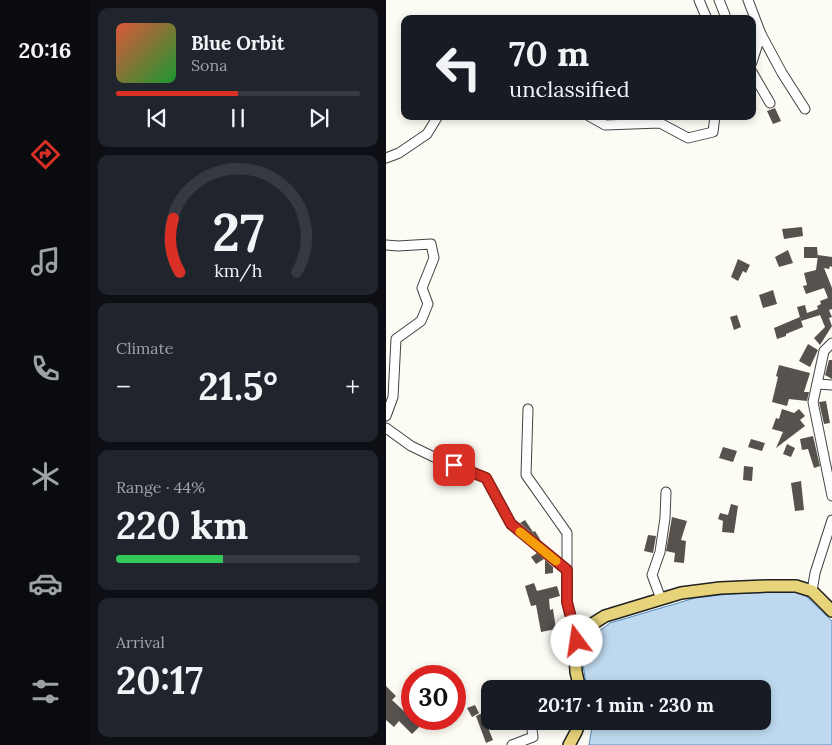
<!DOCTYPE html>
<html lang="en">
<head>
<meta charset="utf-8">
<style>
	body { margin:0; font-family:Lora,serif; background:#20242c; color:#f1f3f6; height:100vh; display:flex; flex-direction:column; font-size:19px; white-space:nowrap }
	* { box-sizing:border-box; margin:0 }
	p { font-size:16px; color:#9ea1a6 }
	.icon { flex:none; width:28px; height:28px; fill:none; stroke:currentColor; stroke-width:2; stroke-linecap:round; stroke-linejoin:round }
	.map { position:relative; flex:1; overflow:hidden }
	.drawer { display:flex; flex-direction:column; gap:8px; padding:8px; background:#0d0f14; width:296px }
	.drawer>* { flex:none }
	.banner { position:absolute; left:15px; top:15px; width:355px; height:105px; border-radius:10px; box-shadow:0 2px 8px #0003; background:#171b24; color:#f1f3f6; overflow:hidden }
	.speed { position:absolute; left:15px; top:665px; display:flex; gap:10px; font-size:25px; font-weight:700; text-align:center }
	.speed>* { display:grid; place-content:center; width:65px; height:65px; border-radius:50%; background:#171b24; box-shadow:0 2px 8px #0003; line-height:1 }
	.speed .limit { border:8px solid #d22; background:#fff; color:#111 }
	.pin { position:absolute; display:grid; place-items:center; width:42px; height:42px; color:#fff; margin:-21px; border-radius:10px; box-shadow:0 2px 8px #0006 }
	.me { position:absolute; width:55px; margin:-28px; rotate:346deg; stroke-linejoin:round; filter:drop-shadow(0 0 4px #0008) }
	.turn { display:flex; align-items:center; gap:18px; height:105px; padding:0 25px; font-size:22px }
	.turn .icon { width:65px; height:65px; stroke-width:2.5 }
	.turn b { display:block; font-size:35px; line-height:42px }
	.big { font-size:38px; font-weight:700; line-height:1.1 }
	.drawer .tile { flex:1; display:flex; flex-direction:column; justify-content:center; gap:8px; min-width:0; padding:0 18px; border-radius:10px; background:#20242c }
	.drawer .dial { align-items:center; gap:0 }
	.dial svg { height:130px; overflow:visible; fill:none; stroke:#363941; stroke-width:7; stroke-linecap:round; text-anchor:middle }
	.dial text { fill:#f1f3f6; stroke:none }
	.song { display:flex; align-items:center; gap:15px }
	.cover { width:60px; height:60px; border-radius:8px; background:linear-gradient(135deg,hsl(10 70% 55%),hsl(130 70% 35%)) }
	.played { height:5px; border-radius:2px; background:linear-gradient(90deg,#d93025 50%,#363941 50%) }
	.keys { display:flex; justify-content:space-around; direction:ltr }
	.heat { display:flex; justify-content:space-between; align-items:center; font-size:28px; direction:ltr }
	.charge { height:8px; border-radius:4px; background:linear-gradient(90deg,#34c759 44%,#363941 0) }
	.trip { position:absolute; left:95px; top:680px; width:290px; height:50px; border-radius:10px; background:#171b24; box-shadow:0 2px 8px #0003; font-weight:700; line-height:50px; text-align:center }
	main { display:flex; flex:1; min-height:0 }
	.tab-bar { display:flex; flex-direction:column; width:90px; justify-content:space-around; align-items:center; background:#090b0e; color:#9ea1a6 }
	.tab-bar .icon { width:35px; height:35px }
	.tab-bar .active { color:#d93025 }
	.tab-bar b { font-size:22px; color:#f1f3f6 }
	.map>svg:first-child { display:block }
</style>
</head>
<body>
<main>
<nav class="tab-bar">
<b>20:16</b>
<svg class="icon active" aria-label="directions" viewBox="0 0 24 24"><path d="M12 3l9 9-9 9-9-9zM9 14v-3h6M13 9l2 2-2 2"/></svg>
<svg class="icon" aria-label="music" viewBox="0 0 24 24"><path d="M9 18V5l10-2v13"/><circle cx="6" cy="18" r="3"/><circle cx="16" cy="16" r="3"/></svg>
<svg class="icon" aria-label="phone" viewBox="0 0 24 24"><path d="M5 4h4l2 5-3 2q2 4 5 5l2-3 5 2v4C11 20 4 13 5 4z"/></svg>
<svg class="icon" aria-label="climate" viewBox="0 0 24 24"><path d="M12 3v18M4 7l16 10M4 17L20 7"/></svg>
<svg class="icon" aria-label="car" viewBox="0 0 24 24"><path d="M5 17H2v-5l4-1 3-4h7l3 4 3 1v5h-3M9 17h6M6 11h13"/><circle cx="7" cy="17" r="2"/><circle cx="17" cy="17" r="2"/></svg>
<svg class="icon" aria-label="filters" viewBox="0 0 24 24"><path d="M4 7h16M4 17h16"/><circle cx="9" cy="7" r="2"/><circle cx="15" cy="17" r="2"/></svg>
</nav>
<section class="drawer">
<div class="tile">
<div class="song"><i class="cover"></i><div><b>Blue Orbit</b><p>Sona</p></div></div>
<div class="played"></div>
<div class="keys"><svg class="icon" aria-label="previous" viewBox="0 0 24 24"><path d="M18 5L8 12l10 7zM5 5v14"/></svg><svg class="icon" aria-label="pause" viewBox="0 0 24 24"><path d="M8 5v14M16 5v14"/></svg><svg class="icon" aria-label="next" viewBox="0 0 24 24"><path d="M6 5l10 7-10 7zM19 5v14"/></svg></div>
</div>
<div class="tile dial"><svg viewBox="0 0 100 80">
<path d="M14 69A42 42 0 1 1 86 69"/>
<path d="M14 69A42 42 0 0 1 10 36" stroke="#d93025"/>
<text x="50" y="56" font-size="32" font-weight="700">27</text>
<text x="50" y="72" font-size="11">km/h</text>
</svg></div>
<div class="tile"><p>Climate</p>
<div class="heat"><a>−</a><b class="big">21.5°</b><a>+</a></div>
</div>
<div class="tile"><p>Range · 44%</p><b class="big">220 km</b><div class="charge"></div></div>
<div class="tile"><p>Arrival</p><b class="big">20:17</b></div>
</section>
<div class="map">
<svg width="446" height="745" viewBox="0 0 446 745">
	<rect width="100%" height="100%" fill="#fdfcf4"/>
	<polygon fill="#bed9ef" stroke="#4f89bc" points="388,592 410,592 420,596 446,621 446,745 203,745 207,721 376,721 376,689 201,689 197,665 201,649 208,635 224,623 309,598 343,594"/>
	<g fill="#57524d">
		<polygon points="389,108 395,121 387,124 381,111"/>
		<polygon points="416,227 417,236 398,239 396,229"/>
		<polygon points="418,247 431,247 432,258 418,258"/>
		<polygon points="402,250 407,263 393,267 389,257"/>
		<polygon points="432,255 446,257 446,267 444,266 443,269 438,268 446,288 446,309 443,310 446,317 443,318 446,326 434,345 428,338 439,327 434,315 415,321 411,307 419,305 421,313 432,309 431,306 435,304 434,301 442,298 438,288 420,294 417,286 421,285 418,273 430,270"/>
		<polygon points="352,259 364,265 360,273 357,271 352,281 345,277"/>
		<polygon points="387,290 391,304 377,308 373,295"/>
		<polygon points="351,315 355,327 348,330 344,317"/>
		<polygon points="414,317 417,327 400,334 400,336 391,339 388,328"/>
		<polygon points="422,344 432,350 424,367 413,361"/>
		<polygon points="443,360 446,360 446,379 439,375"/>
		<polygon points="393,365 424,373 418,392 423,392 421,401 403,399 401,406 386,402 392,377 390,376"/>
		<polygon points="440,401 444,423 438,424 433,402"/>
		<polygon points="396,409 408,413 413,409 419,416 414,420 419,426 390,448 397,432 386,429 390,418 393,419"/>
		<polygon points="427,436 434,466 428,468 422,449 416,450 414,439"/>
		<polygon points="365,439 379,443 376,451 362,447"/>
		<polygon points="401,444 409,448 405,457 397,454"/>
		<polygon points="337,447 351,451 347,462 333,458"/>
		<polygon points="358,466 367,467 366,481 357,480"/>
		<polygon points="415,481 418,510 409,511 405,483"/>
		<polygon points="345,504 352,506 348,533 336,532 337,521 332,519 334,513 342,515"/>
		<polygon points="286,517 301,521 295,540 300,541 298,563 288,562 289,553 280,551"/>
		<polygon points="139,520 147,532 149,531 155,541 134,523"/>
		<polygon points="262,535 270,536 267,553 258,551"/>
		<polygon points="151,553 158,559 150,564 145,557"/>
		<polygon points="159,560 167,567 167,573 159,574"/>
		<polygon points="148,583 151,591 171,586 174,596 163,599 164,610 167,609 170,629 155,632 150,605 145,606 139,586"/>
		<polygon points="0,686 10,696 6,700 21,714 26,709 26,719 34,719 38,722 26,734 13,721 8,727 0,720"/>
		<polygon points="89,705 93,713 86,717 81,708"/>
		<polygon points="96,713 107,740 100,743 90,716"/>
	</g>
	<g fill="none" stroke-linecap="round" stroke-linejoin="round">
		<g stroke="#434343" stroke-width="11">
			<g id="minor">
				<polyline points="313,0 321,19"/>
				<polyline points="333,0 339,15 339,19"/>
				<polyline points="362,0 375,34 396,73 419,109"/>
				<polyline points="366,62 375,34"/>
				<polyline points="366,72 384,103"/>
				<polyline points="203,116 219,125 274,123 302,138 327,132 329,116"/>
				<polyline points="0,158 13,153 41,134 52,116"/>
				<polyline points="0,245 12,246 45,244 48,258 36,288 42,304 35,321 10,339 7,397 0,416"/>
				<polyline points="446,343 438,351 427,402 446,496"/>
				<polyline points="431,384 446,385"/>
				<polyline points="142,409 140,475 181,533 181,602 191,641"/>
				<polyline points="0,428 25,446 52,459 100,478 125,524 181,570"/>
				<polyline points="426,591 429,573 446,520"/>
				<polyline points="275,599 266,575 274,552 279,518 280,492"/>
				<polyline points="126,745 147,737 145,723"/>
			</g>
		</g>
		<g stroke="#212121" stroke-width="14">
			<g id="major">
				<polyline points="194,689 190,672 189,653 191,641 203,626 219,616 295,593 334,588 381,586 410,586 426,591 446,611"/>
				<polyline points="183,745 190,732 194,721"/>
			</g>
		</g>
		<use href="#minor" stroke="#fff" stroke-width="9"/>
		<use href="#major" stroke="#e7d47a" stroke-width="11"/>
	</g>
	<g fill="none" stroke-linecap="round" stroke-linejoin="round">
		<g stroke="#8d1f18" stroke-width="12">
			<polyline id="route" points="68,465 100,478 125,524 181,570 181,602 191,641"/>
		</g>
		<use href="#route" stroke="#d93025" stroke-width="9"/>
		<polyline stroke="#f59e0b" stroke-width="9" points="134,532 170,561"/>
	</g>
</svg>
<div class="speed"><div class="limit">30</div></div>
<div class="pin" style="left:68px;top:465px;background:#d93025"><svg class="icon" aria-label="arrive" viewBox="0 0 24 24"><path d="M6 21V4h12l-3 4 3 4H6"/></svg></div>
<svg class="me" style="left:191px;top:641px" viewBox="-20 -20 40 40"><circle r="19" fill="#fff"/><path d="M0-13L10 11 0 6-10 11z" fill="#d93025"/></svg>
<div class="trip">20:17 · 1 min · 230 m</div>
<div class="banner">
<div class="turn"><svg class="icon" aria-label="left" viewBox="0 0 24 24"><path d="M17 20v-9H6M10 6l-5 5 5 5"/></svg><div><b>70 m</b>unclassified</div></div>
</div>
</div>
</main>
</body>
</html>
